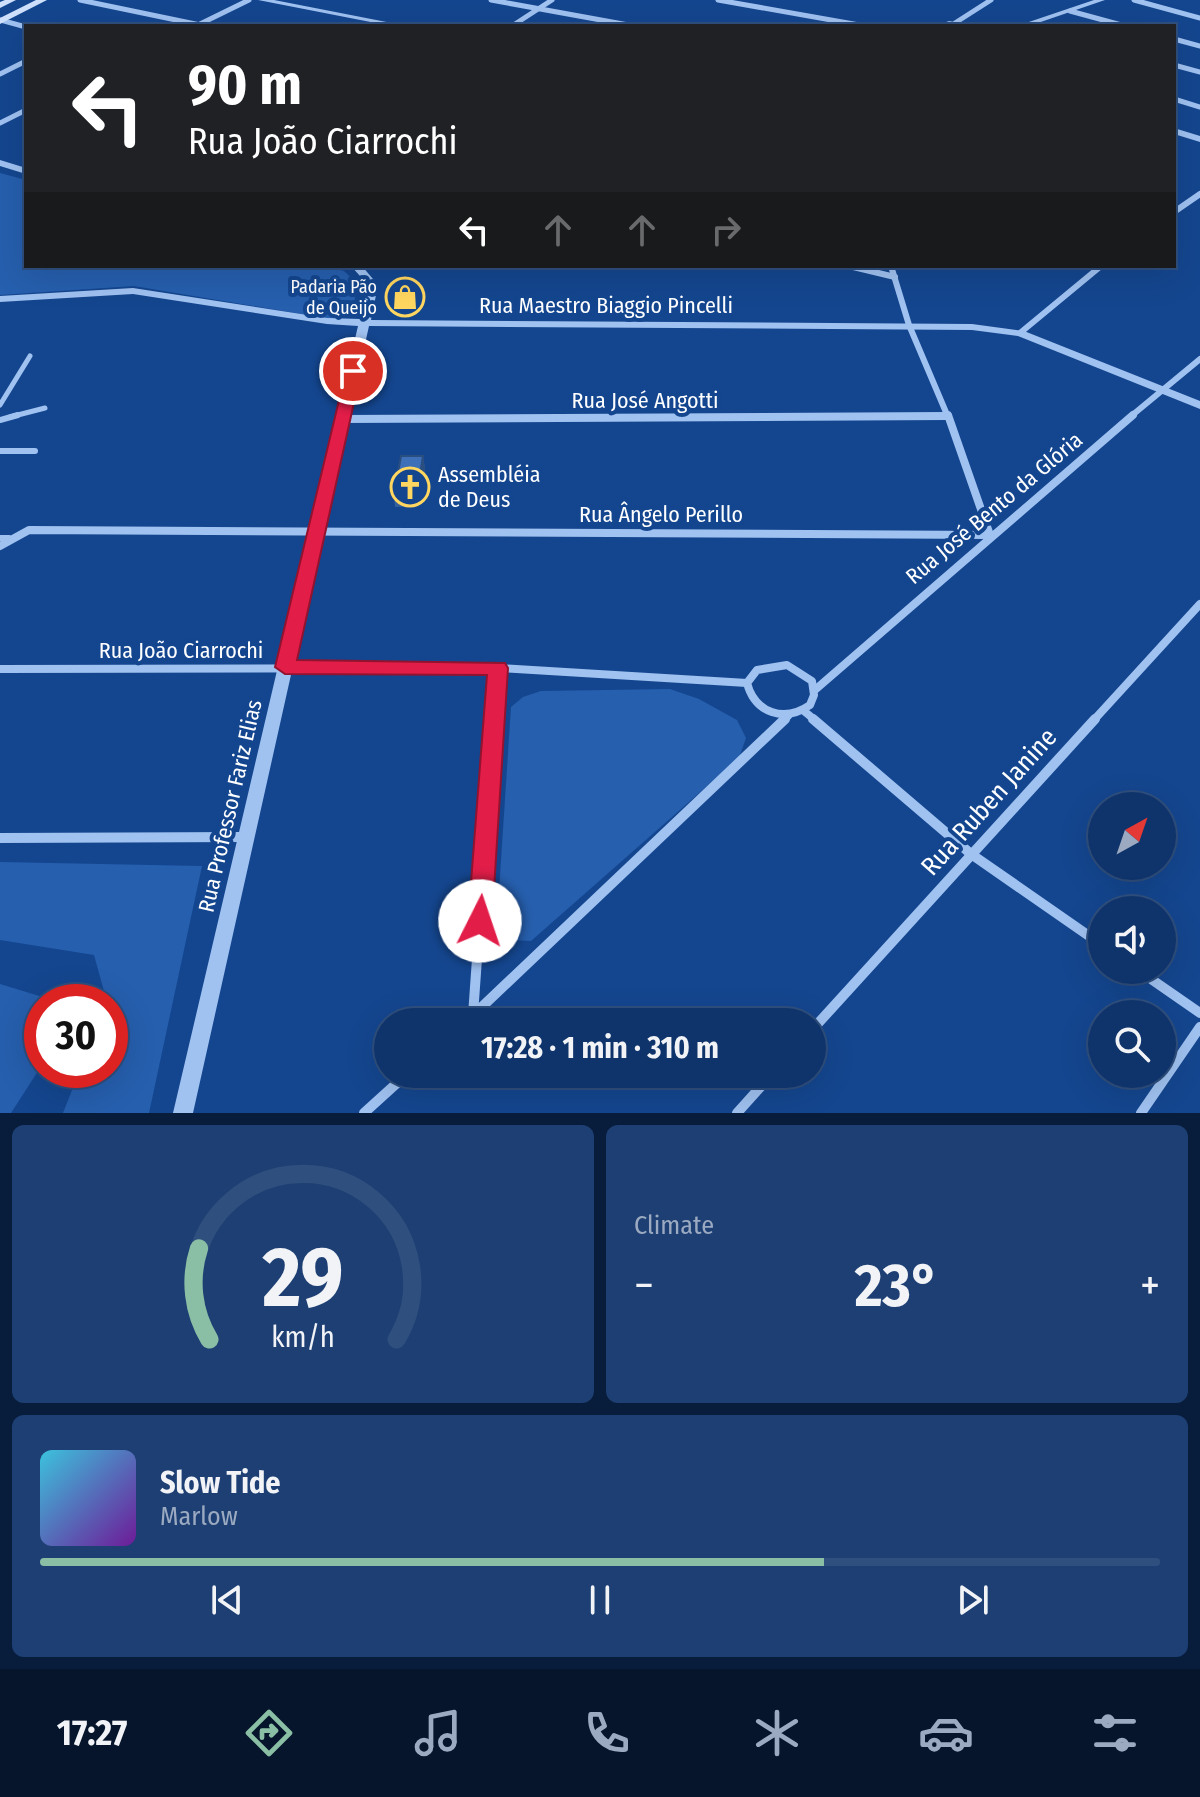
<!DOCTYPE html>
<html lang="en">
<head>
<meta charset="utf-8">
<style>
	body { margin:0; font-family:"Fira Sans Condensed",sans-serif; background:#1d3f73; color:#f1f3f6; height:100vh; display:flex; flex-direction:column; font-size:30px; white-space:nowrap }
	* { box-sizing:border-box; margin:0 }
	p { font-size:26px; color:#9baac1 }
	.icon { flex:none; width:44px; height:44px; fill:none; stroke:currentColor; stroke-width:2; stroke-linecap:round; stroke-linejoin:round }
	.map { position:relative; height:1113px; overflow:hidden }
	.side { display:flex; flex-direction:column; gap:12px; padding:12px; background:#081d3b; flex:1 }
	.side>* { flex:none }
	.hud { position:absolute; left:24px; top:24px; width:1152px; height:244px; border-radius:0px; box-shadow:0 8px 32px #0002,0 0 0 2px #2f4f7e; background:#202124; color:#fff; overflow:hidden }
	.needle { width:52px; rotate:40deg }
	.tools { position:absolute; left:1088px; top:792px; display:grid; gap:16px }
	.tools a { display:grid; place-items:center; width:88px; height:88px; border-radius:50%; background:#0f346b; box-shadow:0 8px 32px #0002,0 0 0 2px #2f4f7e; font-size:40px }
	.speed { position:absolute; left:24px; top:984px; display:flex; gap:16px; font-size:40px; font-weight:700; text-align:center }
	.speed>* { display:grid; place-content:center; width:104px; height:104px; border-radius:50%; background:#0f346b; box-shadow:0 8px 32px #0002,0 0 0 2px #2f4f7e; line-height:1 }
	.speed .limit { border:12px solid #d22; background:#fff; color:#111 }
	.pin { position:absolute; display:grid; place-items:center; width:68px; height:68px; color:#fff; margin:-34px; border:4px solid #fff; border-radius:50%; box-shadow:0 2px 8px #0007 }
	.me { position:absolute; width:88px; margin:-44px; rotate:4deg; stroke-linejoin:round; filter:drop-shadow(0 0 6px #0008) }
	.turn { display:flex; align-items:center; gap:28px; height:168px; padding:0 32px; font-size:36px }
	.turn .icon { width:104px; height:104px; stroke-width:2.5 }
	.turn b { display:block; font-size:56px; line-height:68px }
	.lanes { display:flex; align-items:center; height:76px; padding:0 32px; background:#0003; justify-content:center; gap:40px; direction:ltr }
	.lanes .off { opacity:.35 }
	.big { font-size:60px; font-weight:700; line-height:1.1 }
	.side .tile { flex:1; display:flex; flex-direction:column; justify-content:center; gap:12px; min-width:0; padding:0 28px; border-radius:12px; background:#1d3f73 }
	.side .dial { align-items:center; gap:0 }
	.dial svg { height:208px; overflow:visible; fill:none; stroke:#2f4f7e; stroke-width:7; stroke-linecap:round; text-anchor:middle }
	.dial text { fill:#f1f3f6; stroke:none }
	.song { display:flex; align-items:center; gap:24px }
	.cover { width:96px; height:96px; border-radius:12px; background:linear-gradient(135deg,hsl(190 70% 55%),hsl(280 70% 35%)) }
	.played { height:8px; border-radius:4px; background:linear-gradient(90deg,#8abfa5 70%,#2f4f7e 70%) }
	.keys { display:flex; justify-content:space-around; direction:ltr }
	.heat { display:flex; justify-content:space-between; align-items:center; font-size:44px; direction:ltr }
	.side .tiles { flex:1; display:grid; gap:12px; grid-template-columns:1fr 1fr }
	.tile:last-child { grid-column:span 2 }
	.trip { position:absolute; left:374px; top:1008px; width:452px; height:80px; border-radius:40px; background:#0f346b; box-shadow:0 8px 32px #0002,0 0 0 2px #2f4f7e; font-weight:700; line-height:80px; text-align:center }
	.tabs { display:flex; height:128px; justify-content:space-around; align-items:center; background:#06152b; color:#9baac1 }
	.tabs .icon { width:56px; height:56px }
	.tabs .on { color:#8abfa5 }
	.tabs b { font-size:36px; color:#f1f3f6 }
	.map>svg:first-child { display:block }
</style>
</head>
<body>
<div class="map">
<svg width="1200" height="1113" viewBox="0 0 1200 1113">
	<rect width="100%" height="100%" fill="#14468f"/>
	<g fill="#265fae">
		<polygon points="0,173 26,180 26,266 327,266 344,271 357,283 353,313 337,320 134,286 0,295"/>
		<polygon points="670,689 699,699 737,720 746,738 739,758 531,941 510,940 497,922 511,707 523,697 541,691"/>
		<polygon points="0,862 202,866 149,1113 63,1113 80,1070 110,1070 110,1002 107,1002 94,955 0,940"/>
		<polygon points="0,984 59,1002 42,1002 42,1065 11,1113 0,1113"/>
	</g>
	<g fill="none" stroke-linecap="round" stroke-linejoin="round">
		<g stroke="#a0c2f1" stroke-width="5">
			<polyline points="0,405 30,356"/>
			<polyline points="10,417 45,408"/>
		</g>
		<g stroke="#a0c2f1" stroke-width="6">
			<polyline points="0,420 18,415"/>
			<polyline points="0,451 35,451"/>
			<polyline points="0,538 9,538"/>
		</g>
		<g stroke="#a0c2f1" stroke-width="5">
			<polyline points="80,0 205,26"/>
			<polyline points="491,0 634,26"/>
			<polyline points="718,0 865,26"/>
			<polyline points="1134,0 1200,18"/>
			<polyline points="1070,11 1125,26"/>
			<polyline points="0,20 26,27"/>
			<polyline points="955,23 991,0"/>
			<polyline points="200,24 249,0"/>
			<polyline points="512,26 552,0"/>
			<polyline points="1174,39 1200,46"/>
			<polyline points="1174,65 1200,72"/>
			<polyline points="0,74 26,61"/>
			<polyline points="1174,99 1200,107"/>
			<polyline points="0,123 26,110"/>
		</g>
		<g stroke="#a0c2f1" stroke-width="6">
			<polyline points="1174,212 1200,194"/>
			<polyline points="849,266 895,277"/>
			<polyline points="891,266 909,325 948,417"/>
			<polyline points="1020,333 1101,266"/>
			<polyline points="695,417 948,416"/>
			<polyline points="1130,417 1200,359"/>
		</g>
		<g stroke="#a0c2f1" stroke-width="8">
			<polyline points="342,419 948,416"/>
			<polyline points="0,546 29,530 990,535 948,415"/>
			<path d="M787,665L812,681L814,695L810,705C784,723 755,713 747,683L757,670Z"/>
			<polyline points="0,669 498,668 747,683"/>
			<polyline points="816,689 1133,415"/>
			<polyline points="804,711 816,721"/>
			<polyline points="494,721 498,668"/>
			<polyline points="783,721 788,716"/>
			<polyline points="1093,721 1200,604"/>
		</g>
		<g stroke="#a0c2f1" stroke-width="10">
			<polyline points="813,719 971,854 1102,945"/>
			<polyline points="0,838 245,837"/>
			<polyline points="1138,970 1200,1013"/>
			<polyline points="473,1015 494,719"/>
			<polyline points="466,1022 785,719"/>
			<polyline points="812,1030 1095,719"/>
			<polyline points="364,1113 407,1074"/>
			<polyline points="737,1113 772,1074"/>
			<polyline points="1141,1113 1200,1027"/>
		</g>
		<g fill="#a0c2f1" fill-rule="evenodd">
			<polygon points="258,0 274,0 407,26 391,26"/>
			<polygon points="1094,0 1105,0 1029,26 1017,26"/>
			<polygon points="949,21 966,24 967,26 935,26"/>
			<polygon points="1174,128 1200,136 1200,142 1174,134"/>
			<polygon points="0,160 26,168 26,174 0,166"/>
			<polygon points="351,266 362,266 378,285 371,320 972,324 1024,331 1200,401 1200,409 1018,336 972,330 369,326 193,1113 173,1113 358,326 327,324 133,294 0,302 0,296 133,288 327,318 360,319 368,285"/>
		</g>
		<g fill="#cee0fb" fill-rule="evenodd">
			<polygon points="5,0 16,0 0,8 0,2"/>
			<polygon points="36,0 47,0 0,24 0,18"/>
		</g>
	</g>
	<polygon fill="#34609e" points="423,456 425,469 418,506 395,507 394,494"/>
	<polygon fill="#2b4e81" points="423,456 425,469 418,506 417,493"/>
	<polygon fill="#3d70b8" stroke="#2b4e81" stroke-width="2" points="401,456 423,456 417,493 394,494"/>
	<polygon fill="#e11d48" stroke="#92132f" stroke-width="2" points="353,366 361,371 297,660 505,663 508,668 492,921 488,928 480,931 471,928 468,921 487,675 285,674 275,667 346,371"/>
	<defs>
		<g id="shop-ring" transform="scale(2)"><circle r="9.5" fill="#14468f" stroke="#ffd65f" stroke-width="1.5"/><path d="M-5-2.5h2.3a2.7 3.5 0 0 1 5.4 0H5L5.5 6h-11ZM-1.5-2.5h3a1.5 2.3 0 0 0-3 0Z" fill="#ffd65f"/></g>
		<g id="church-ring" transform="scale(2)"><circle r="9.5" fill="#14468f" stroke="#ffd65f" stroke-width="1.5"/><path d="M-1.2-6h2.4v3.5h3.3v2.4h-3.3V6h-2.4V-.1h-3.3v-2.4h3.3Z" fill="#ffd65f"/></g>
	</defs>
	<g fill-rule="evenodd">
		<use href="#shop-ring" x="405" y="297"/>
		<use href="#church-ring" x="410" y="487"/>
	</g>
	<g text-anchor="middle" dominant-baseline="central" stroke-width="8" stroke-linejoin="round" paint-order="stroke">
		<g font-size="18" fill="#fff" stroke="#14468f" text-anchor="end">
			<text x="377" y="287">Padaria Pão<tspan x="377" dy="21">de Queijo</tspan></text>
		</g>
		<g font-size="22" fill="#fff" stroke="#14468f">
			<text x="606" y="305">Rua Maestro Biaggio Pincelli</text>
			<text x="645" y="400">Rua José Angotti</text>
			<text transform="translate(994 508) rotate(-40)">Rua José Bento da Glória</text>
			<text x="661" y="514">Rua Ângelo Perillo</text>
			<text x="181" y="650">Rua João Ciarrochi</text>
			<text transform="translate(230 806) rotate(-77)">Rua Professor Fariz Elias</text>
		</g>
		<g font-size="22" fill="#fff" stroke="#14468f" text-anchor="start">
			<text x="438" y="474">Assembléia<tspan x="438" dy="25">de Deus</tspan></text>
		</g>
		<g font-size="26" fill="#fff" stroke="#14468f">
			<text transform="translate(989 802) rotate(-48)">Rua Ruben Janine</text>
		</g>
	</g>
</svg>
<div class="tools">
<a><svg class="needle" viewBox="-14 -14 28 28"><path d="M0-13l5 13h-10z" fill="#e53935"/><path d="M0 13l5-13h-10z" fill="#9baac1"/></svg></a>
<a><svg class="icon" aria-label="sound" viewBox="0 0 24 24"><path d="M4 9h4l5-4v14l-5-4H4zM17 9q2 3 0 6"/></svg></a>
<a><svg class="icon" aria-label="search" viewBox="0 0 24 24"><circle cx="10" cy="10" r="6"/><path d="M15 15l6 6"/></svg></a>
</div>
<div class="speed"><div class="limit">30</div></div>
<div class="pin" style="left:353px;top:371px;background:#d93025"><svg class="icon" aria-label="arrive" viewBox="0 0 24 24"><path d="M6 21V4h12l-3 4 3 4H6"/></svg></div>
<svg class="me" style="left:480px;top:921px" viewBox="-20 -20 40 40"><circle r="19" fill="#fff"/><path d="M0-13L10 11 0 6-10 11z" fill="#e11d48"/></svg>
<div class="trip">17:28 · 1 min · 310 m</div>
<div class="hud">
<div class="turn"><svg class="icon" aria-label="left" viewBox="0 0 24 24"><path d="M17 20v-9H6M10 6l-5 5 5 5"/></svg><div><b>90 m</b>Rua João Ciarrochi</div></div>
<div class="lanes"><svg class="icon" aria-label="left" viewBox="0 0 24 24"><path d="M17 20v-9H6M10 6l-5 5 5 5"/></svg><svg class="icon off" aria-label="ahead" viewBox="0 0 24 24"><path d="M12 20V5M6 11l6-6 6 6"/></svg><svg class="icon off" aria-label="ahead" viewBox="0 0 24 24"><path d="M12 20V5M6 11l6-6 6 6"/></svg><svg class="icon off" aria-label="right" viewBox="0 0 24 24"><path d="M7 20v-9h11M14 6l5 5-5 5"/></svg></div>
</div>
</div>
<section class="side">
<div class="tiles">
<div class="tile dial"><svg viewBox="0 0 100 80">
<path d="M14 69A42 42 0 1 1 86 69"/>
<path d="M14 69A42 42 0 0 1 10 34" stroke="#8abfa5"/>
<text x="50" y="56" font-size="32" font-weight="700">29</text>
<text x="50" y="72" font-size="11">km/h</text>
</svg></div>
<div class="tile"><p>Climate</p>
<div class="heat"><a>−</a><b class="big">23°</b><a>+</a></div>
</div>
<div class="tile">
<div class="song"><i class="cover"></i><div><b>Slow Tide</b><p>Marlow</p></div></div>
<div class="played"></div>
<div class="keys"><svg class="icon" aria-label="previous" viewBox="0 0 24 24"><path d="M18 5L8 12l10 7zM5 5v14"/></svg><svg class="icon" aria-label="pause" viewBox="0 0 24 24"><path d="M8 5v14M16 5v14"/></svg><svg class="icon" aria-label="next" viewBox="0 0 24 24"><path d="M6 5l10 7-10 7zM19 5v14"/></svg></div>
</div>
</div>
</section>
<nav class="tabs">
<b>17:27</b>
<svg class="icon on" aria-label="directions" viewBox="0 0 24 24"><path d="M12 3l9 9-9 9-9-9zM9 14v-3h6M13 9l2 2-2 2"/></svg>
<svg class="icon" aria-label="music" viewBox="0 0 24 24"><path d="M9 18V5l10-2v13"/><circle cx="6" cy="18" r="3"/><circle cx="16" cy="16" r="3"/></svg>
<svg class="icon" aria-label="phone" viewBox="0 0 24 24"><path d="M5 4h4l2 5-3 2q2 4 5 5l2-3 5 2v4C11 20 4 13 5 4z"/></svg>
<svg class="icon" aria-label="climate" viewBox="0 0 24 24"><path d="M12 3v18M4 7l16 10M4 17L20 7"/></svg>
<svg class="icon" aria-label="car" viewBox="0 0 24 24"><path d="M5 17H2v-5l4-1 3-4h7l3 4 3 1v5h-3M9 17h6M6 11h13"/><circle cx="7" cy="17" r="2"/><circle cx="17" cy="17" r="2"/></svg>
<svg class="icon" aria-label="filters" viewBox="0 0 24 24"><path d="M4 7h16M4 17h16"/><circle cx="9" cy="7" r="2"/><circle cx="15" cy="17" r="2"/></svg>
</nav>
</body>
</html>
